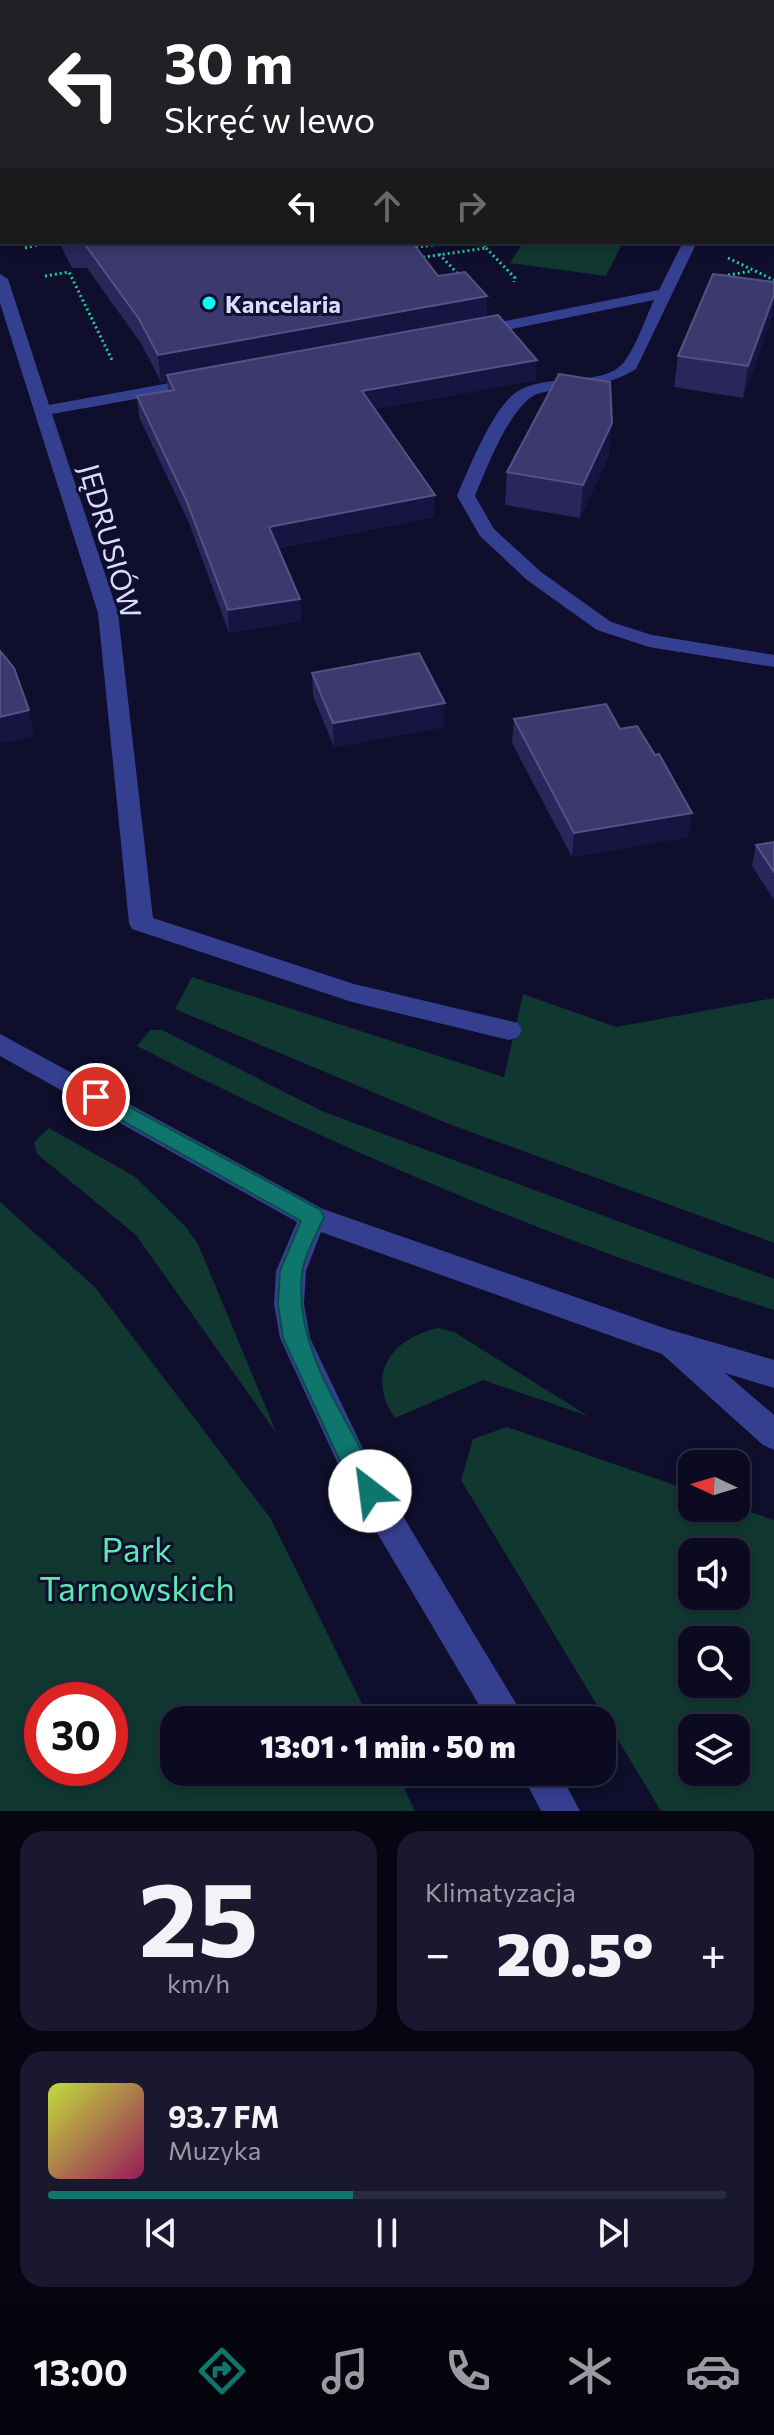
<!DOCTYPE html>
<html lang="pl">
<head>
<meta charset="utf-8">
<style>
	body { margin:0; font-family:Commissioner,sans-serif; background:#19182e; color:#f1f3f6; height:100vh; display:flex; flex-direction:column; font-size:30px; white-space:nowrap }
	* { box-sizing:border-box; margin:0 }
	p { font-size:26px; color:#9a9aa5 }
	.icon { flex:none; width:44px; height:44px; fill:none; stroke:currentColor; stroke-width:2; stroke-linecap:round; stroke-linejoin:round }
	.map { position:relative; height:1811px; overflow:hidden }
	.panel { display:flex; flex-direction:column; gap:20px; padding:20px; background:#060612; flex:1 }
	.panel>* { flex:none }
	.hud { position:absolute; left:0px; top:0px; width:774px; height:244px; box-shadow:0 4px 12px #0003,0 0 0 2px #2b2b3f; background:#202124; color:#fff; overflow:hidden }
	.needle { width:52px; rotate:274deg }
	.fabs { position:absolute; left:678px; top:1450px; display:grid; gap:16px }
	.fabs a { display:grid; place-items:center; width:72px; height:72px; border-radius:16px; background:#0b0a21; box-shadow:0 4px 12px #0003,0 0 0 2px #2b2b3f; font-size:40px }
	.speed { position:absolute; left:24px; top:1682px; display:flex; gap:16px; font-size:40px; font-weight:700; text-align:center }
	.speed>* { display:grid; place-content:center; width:104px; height:104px; border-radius:50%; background:#0b0a21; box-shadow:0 4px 12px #0003,0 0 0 2px #2b2b3f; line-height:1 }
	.speed .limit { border:12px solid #d22; background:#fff; color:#111 }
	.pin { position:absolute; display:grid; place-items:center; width:68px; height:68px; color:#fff; margin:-34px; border:4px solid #fff; border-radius:50%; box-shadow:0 2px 8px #0007 }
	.me { position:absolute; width:88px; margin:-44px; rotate:330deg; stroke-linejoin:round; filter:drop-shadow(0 0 6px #0008) }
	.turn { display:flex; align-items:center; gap:28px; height:168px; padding:0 32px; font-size:36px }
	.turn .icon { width:104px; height:104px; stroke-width:2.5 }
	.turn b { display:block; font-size:56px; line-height:68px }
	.lanes { display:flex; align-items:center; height:76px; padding:0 32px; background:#0003; justify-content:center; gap:40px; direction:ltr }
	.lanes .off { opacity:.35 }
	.big { font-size:60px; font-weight:800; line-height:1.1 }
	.panel .widget { flex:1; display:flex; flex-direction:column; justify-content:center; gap:12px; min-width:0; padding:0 28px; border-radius:24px; background:#19182e }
	.panel .dial { align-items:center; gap:0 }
	.dial b { font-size:104px; line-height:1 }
	.song { display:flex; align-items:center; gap:24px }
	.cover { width:96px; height:96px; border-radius:12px; background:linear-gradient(135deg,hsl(70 70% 55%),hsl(330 70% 35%)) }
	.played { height:8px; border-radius:4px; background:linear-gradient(90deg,#0f766e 45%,#2b2b3f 45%) }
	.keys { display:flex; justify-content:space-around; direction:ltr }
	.heat { display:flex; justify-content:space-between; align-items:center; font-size:44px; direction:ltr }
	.panel .tiles { flex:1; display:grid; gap:20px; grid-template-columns:1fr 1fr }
	.widget:last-child { grid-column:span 2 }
	.trip { position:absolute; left:160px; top:1706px; width:456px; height:80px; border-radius:24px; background:#0b0a21; box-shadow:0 4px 12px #0003,0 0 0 2px #2b2b3f; font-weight:800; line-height:80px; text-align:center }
	.menu { display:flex; height:128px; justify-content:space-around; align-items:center; background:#04040d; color:#9a9aa5 }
	.menu .icon { width:56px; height:56px }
	.menu .active { color:#0f766e }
	.menu b { font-size:36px; color:#f1f3f6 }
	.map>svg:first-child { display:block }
</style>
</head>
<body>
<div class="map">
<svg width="774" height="1811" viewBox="0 0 774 1811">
	<rect width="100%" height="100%" fill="#0f0e2c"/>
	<g fill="#103730" fill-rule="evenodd">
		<polygon points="523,242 623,242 606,276 510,263"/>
		<polygon points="192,977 504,1077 523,994 616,1027 774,998 774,1243 449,1124 175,1009"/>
		<path d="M150,1030H162L322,1111L774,1279V1310C555,1241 341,1151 137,1046Z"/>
		<polygon points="49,1128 134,1176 185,1226 198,1244 277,1434 136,1235 37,1154 34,1142"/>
		<path d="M0,1202L94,1286L271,1519L370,1720H174V1772H396L415,1811H0ZM42,1700H110V1768H42Z"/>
		<path d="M438,1328L454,1332L588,1416L483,1380L395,1418C365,1374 391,1339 438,1328Z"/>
		<path d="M507,1427L692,1491V1508L736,1507L774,1520V1811H661L461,1480L473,1439ZM692,1552H736V1596H692ZM692,1640H736V1684H692ZM692,1728H736V1772H692Z"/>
	</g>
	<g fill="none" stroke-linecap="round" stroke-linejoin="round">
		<g stroke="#23c9a5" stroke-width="3" stroke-dasharray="2 3" stroke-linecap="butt">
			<polyline points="25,248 48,242"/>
			<polyline points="411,248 454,242"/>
			<polyline points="486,248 515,278 514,282"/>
			<polyline points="439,254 461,277"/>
			<polyline points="418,258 486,248 483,242"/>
			<polyline points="728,258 774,280"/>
			<polyline points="45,276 69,272 112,360"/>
			<polyline points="723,276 752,271"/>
		</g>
		<g fill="#353f90" fill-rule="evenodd">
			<polygon points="271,0 283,0 284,2 272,2"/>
			<rect x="0" y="149" width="2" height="8"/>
			<rect x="772" y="204" width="2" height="8"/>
			<path d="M683,242H697L636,369C602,390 576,384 540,393C512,400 486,470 475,496L494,529L541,572L611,622L652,635L774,655V667L649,647L597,630L527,580L480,536L457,496C468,470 492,411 514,394C542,371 603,389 624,362C637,345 645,319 654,300L477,336L469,331L471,328L659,290Z"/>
			<polygon points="0,274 8,279 49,405 197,378 205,383 197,388 52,414 118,613 153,918 354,984 518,1023 522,1030 518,1037 509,1040 352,1002 132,929 129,923 98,613 0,303"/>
			<polygon points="0,1034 323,1209 667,1329 774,1360 774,1388 725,1373 774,1415 774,1450 763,1445 662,1354 321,1232 306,1271 304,1304 310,1338 366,1455 526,1720 488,1720 344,1477 280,1338 274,1304 276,1271 297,1222 0,1056"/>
			<polygon points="521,1772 559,1772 580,1811 541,1811"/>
		</g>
	</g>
	<g fill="#28265b">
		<polygon points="59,242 412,242 438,276 487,296 486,317 536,380 375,409 434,517 278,548 300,599 301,621 229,633 189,523 139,417 137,396 168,391 167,381 161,382 142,345 87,268 72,268"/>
		<polygon points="773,314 743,398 674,387 678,356"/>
		<polygon points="609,455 580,518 505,505 507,472"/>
		<polygon points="312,673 444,727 334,747 313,696"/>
		<polygon points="514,719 620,729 692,813 688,837 572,857 512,743"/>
		<polygon points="774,842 774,900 752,866 756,845"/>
	</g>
	<g fill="#161441">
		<polygon points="774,295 773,314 743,398 748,366"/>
		<polygon points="487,296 485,322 167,375 167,381 161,382 158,355"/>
		<polygon points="537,360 536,380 362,411 362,391"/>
		<polygon points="612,423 609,455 580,518 583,485"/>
		<polygon points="435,495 434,517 270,549 269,527"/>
		<polygon points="300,599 301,621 229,633 228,610"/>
		<polygon points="445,703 444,727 334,747 333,723"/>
		<polygon points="29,710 34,736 0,744 0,717"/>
		<polygon points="692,813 688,837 572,857 574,833"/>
	</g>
	<g fill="#3b396d" stroke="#545284" stroke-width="2">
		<polygon points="39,0 241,0 245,2 40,2"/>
		<polygon points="68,242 412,242 438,276 465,272 487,296 158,355 139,319 84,243"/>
		<polygon points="713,274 774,282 774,295 748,366 678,356"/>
		<polygon points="498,315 537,360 362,391 435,495 269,527 300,599 228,610 187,502 137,396 174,390 167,375"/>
		<polygon points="559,374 610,382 612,423 583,485 507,472"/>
		<polygon points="0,651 14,668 29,710 0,717"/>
		<polygon points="419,653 445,703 333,723 312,673"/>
		<polygon points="606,704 620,729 637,726 655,755 659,754 692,813 574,833 514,719"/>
		<polygon points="774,842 774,872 756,845"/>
	</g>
	<path fill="#0f766e" stroke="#0a4d48" stroke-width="2" d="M96,1089L321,1210L324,1217C317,1234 304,1255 302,1274C293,1354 352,1422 382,1491L379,1499L370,1503L361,1499L346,1474L283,1338L278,1304L280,1271L301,1221L89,1102L86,1097L89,1091Z"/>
	<circle fill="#05fff1" stroke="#0f0e2c" stroke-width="3" cx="209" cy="303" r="8"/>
	<g text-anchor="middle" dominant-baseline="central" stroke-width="6" stroke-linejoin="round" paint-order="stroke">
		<g font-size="24" font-weight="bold" fill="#d9dbff" stroke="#0f0e2c" text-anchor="start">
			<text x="225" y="303">Kancelaria</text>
		</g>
		<g font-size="28" fill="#d9dbff" stroke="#0f0e2c">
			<text transform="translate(111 541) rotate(74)">JĘDRUSIÓW</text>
		</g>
		<g font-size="34" fill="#58ecb0" stroke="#0f0e2c">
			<text x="137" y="1548">Park<tspan x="137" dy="39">Tarnowskich</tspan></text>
		</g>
	</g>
</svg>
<div class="fabs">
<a><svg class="needle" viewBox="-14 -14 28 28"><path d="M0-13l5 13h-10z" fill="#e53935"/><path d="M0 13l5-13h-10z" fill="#9a9aa5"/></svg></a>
<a><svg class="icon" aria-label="sound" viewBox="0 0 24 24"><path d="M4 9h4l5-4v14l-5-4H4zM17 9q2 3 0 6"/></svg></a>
<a><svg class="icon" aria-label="search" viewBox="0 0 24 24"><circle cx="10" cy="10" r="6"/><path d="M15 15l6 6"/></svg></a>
<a><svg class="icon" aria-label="layers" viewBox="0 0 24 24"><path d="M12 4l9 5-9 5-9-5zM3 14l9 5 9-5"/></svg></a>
</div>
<div class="speed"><div class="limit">30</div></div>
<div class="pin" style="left:96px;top:1097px;background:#d93025"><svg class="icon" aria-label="arrive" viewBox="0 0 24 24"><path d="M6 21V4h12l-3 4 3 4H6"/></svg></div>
<svg class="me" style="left:370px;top:1491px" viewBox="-20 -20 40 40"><circle r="19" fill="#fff"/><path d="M0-13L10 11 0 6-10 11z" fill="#0f766e"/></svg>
<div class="trip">13:01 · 1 min · 50 m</div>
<div class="hud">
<div class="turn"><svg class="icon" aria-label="left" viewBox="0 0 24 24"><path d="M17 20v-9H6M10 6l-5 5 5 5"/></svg><div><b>30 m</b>Skręć w lewo</div></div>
<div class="lanes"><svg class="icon" aria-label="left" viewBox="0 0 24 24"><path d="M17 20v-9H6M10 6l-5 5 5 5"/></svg><svg class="icon off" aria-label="ahead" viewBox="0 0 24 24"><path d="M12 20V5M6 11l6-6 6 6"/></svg><svg class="icon off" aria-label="right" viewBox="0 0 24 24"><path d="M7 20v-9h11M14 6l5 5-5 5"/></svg></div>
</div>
</div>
<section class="panel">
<div class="tiles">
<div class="widget dial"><b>25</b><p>km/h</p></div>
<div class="widget"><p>Klimatyzacja</p>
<div class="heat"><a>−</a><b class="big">20.5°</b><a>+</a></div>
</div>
<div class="widget">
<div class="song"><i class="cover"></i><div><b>93.7 FM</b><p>Muzyka</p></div></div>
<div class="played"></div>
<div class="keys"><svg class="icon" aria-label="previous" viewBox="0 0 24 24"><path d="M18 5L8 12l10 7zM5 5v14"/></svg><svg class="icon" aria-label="pause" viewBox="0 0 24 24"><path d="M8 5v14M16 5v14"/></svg><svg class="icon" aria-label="next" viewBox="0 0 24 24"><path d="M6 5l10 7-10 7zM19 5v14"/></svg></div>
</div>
</div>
</section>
<nav class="menu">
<b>13:00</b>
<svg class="icon active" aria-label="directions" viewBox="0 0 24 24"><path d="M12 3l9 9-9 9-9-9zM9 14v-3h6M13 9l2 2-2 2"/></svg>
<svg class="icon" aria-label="music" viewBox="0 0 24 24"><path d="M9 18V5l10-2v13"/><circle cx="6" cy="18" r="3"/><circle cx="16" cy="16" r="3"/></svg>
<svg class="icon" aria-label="phone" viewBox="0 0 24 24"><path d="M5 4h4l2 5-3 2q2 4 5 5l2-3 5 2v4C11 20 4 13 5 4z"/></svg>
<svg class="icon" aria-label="climate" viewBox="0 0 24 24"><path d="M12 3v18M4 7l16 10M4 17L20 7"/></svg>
<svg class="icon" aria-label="car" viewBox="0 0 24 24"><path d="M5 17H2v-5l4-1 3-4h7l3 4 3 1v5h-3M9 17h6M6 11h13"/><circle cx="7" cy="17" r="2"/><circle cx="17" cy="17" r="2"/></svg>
</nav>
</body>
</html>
